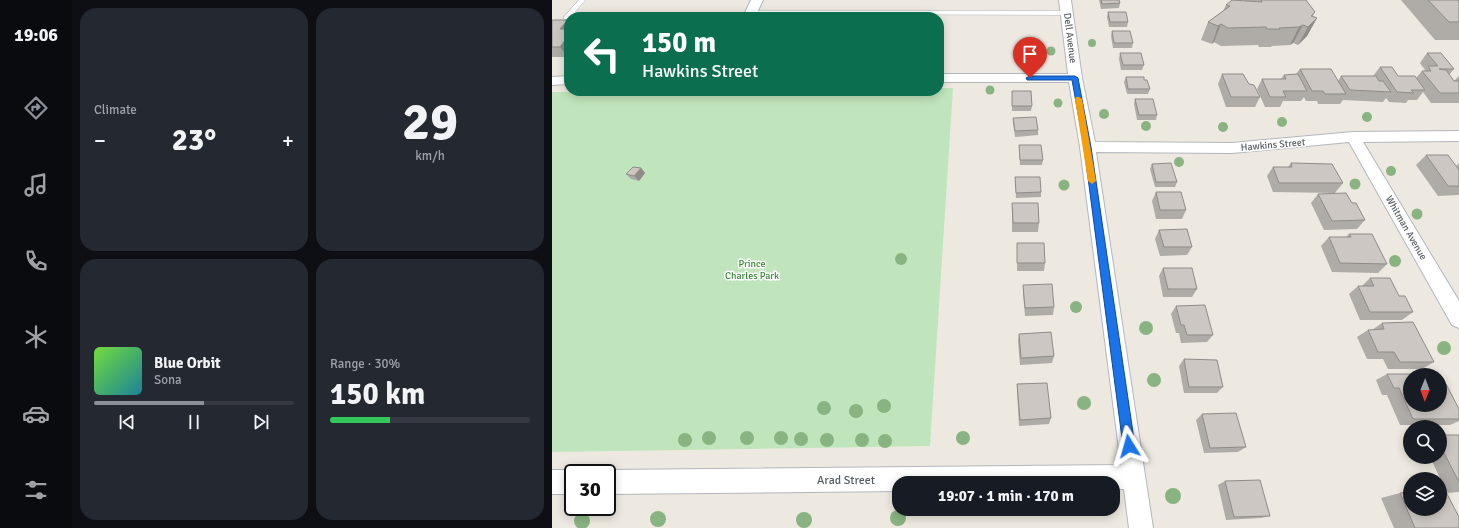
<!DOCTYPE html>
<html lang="en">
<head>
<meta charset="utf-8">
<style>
	body { margin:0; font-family:Signika,sans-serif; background:#242831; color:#f1f3f6; height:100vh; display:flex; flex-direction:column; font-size:15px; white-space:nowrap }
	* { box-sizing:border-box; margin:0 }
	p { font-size:13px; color:#9ea1a6 }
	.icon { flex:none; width:22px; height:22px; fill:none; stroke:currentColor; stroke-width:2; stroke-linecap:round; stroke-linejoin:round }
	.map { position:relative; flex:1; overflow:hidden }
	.sheet { display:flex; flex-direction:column; gap:8px; padding:8px; background:#0d0f14; width:480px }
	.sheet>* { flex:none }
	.top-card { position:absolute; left:12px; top:12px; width:380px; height:84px; border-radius:16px; box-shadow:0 2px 10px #0003; background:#0b6e4f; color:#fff; overflow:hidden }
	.needle { width:26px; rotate:181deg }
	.fabs { position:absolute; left:851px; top:368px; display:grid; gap:8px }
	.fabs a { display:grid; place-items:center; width:44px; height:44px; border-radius:50%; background:#171b24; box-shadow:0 2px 10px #0003; font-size:20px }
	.speed { position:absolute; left:12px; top:464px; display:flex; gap:8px; font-size:20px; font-weight:700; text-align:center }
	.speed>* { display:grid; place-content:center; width:52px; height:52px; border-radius:50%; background:#171b24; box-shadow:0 2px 10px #0003; line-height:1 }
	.speed .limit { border:2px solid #111; border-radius:6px; background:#fff; color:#111 }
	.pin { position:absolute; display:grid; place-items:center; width:34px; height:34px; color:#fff; margin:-41px -17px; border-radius:50% 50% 50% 0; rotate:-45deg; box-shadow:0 0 4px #0007 }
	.pin .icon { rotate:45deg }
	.me { position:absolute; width:44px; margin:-22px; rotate:352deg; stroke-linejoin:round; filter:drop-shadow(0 0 3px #0008) }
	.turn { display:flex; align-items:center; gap:14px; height:84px; padding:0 12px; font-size:18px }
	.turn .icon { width:52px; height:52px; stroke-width:2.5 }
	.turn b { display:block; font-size:28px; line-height:34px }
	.big { font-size:30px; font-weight:800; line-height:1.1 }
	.sheet .card { flex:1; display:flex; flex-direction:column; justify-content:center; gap:6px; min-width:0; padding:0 14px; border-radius:16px; background:#242831 }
	.sheet .dial { align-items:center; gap:0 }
	.dial b { font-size:52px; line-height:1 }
	.song { display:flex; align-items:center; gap:12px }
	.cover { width:48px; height:48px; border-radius:6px; background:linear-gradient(135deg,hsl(100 70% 55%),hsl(190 70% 35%)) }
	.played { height:4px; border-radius:2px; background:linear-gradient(90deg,#8c9099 55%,#363941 55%) }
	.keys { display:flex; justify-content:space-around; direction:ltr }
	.heat { display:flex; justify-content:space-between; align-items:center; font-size:22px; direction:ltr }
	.charge { height:6px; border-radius:3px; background:linear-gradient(90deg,#34c759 30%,#363941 0) }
	.sheet .tiles { flex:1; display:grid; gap:8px; grid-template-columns:repeat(2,1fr) }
	.trip { position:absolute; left:340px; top:476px; width:228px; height:40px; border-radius:16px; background:#171b24; box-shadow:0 2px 10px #0003; font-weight:800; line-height:40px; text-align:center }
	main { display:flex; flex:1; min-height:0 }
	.menu { display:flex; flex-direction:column; width:72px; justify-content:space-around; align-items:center; background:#090b0e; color:#9ea1a6 }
	.menu .icon { width:28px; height:28px }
	.menu .current { color:#8c9099 }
	.menu b { font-size:18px; color:#f1f3f6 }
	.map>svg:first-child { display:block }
</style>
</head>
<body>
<main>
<nav class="menu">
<b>19:06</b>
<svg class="icon current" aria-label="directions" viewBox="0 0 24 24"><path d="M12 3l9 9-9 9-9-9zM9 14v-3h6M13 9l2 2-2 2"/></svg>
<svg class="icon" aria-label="music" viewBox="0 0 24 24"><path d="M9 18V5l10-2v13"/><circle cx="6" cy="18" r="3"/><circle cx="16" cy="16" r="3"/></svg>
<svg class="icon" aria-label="phone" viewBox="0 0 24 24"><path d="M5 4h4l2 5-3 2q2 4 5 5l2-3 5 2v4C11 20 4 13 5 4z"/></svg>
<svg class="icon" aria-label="climate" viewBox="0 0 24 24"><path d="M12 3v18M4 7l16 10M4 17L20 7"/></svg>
<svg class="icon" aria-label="car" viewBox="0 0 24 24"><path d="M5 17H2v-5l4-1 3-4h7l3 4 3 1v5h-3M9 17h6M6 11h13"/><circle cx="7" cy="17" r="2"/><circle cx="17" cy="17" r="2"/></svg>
<svg class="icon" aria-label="filters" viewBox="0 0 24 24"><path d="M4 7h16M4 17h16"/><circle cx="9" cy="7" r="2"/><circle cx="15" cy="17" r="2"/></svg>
</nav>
<section class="sheet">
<div class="tiles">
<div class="card"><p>Climate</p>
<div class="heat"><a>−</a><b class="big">23°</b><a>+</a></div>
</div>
<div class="card dial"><b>29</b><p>km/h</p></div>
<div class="card">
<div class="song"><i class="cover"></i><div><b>Blue Orbit</b><p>Sona</p></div></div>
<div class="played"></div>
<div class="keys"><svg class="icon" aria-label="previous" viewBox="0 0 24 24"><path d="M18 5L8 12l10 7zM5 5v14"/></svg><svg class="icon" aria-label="pause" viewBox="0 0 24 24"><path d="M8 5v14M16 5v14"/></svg><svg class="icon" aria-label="next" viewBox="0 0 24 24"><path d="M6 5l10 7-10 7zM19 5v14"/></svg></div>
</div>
<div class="card"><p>Range · 30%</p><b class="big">150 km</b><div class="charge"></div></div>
</div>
</section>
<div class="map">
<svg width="907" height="528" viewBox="0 0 907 528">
	<rect width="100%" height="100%" fill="#ede9e0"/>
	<polygon fill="#c0e5bc" points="387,88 401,88 378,446 0,452 0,92 387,91"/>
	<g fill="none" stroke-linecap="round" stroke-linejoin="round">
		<g stroke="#b3b7bc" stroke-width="1">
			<g id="service">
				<polygon points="27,0 33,0 19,17 17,17 17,20 12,19 12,17"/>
				<polygon points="199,11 515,11 518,13 515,15 197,14 197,12"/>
			</g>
		</g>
		<g stroke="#b3b7bc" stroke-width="2">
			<g id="minor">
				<polygon points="199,0 211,0 203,17 191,17"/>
				<polygon points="507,0 519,0 530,78 543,142 680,143 801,132 907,131 907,141 811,142 907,301 907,328 900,325 797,142 680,153 544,152 601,528 577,528 572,489 561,489 561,483 347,483 347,491 55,494 55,473 49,473 55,470 569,465 528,147 517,82 387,82 387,74 516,74"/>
				<polygon points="17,76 17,84 0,85 0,77"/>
				<polygon points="0,470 21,470 27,473 21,473 21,494 0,494"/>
			</g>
		</g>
		<use href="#service" fill="#fff" fill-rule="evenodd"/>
		<use href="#minor" fill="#fff" fill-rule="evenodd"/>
	</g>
	<g fill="#89b381">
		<circle cx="540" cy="43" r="4"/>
		<circle cx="499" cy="51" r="4.5"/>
		<circle cx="438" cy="90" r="4.5"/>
		<circle cx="506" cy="103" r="4.5"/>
		<circle cx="552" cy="114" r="5"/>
		<circle cx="815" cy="117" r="5"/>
		<circle cx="730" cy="122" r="5"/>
		<circle cx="594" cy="126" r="5"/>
		<circle cx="671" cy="127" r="5"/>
		<circle cx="627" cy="162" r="5"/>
		<circle cx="839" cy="171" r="5"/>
		<circle cx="803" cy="184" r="5.5"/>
		<circle cx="512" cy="185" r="5.5"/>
		<circle cx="865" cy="214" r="5.5"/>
		<circle cx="349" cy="259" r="6"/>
		<circle cx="843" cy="261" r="6"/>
		<circle cx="524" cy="307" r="6"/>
		<circle cx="594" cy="328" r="7"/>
		<circle cx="892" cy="348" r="7"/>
		<circle cx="602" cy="380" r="7"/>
		<circle cx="532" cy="403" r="7"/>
		<circle cx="332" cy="406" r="7"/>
		<circle cx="272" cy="408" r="7"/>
		<circle cx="304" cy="411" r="7"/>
		<circle cx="157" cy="438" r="7"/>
		<circle cx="195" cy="438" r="7"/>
		<circle cx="229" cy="438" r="7"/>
		<circle cx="411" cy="438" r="7"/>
		<circle cx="249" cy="439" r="7"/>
		<circle cx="133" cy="440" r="7"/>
		<circle cx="275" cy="440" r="7"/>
		<circle cx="310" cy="440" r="7"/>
		<circle cx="333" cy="441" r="7"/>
		<circle cx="621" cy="496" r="8"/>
		<circle cx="346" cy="518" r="8"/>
		<circle cx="106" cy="519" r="8"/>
		<circle cx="252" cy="520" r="8"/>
		<circle cx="30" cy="521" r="8"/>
	</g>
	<g fill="#afaba7">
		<polygon points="547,0 567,0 568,3 567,8 549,9"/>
		<polygon points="692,0 754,0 763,12 761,16 765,18 755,36 746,45 741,43 738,45 720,46 719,47 707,47 706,45 669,46 662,42 660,44 649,40 656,22 671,11 674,5 692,1"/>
		<polygon points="849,0 907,0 907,40 883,40"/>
		<polygon points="556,12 576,22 575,27 557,27 555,17"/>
		<polygon points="16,20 17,21 17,55 16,57 0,57 0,21"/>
		<polygon points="560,31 581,43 580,48 561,48 559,36"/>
		<polygon points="568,53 592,65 590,70 569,70 567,59"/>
		<polygon points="875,53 902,69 897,75 902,81 907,76 907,103 879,103 871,92 865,100 856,100 854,103 837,102 834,98 831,102 791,100 788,104 766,104 765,101 754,101 752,97 749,101 731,101 728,107 713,107 705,89 710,79 729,79 732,75 744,74 748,69 786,81 789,76 821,76 828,67 846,76 864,78 870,71 872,71 873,70 868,63"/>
		<polygon points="670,74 697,84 708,97 703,107 674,107 666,84"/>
		<polygon points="574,77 592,80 598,89 596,94 575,94 572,82"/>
		<polygon points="460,91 480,106 479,111 460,111"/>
		<polygon points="583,99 605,115 604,120 585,120 582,104"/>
		<polygon points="461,118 486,130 486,135 463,137 461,123"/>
		<polygon points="467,145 491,160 490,165 468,165"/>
		<polygon points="874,155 904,166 907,163 907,195 886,196 864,165"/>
		<polygon points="739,163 791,183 783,193 721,192 715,176 721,167 736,167"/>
		<polygon points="600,164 625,182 623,187 603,187 598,169"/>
		<polygon points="89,168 93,173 87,181 79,179 74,174"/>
		<polygon points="463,177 489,192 489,197 464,198"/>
		<polygon points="604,192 634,210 630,219 604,219 600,201"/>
		<polygon points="766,194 800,203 813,220 805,229 772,230 759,203"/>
		<polygon points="460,203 487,223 486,232 460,232"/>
		<polygon points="607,230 640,247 635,255 608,256 603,239"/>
		<polygon points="797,234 835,264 826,273 780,272 769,246 777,237 794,237"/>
		<polygon points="465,243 493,263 492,271 465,271"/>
		<polygon points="611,268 645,289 640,297 611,297 607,276"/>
		<polygon points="818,278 847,296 861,312 850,320 808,320 797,294 806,286 810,286"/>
		<polygon points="471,285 502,307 501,315 473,316 471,293"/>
		<polygon points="624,306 661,335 655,342 629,343 627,333 624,333 619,314"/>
		<polygon points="830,323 882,362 870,369 836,369 831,359 815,359 805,337 816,330 820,330"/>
		<polygon points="467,334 502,356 500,363 468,365 466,341"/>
		<polygon points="632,359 671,387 665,393 632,393 627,366"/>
		<polygon points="835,374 863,374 858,405 907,409 907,421 898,425 848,425 835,395 830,395 824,380"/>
		<polygon points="465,384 499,418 497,424 467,426 465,391"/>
		<polygon points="650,414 694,447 686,452 652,453 644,420"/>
		<polygon points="888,435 907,435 907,492 895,493 878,457 888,457"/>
		<polygon points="673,481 718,516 709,518 674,520 666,485"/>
		<polygon points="848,493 907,528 842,528 829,498"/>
	</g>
	<g fill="#8f8b88">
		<polygon points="765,18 755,36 746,45 756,27"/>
		<polygon points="16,20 17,21 17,55 16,57 8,47 8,29"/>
		<polygon points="669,24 662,42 660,44 666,26"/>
		<polygon points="751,25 741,43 738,45 747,27"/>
		<polygon points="89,168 93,173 87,181 82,176"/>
	</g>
	<g fill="#ccc7c2" stroke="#8f8b88">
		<polygon points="549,0 567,0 568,3 550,4"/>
		<polygon points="680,0 710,2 709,0 754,0 763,12 759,16 765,18 756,27 751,25 747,27 727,28 728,29 715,29 714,27 676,28 669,24 666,26 656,22 678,6 674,5"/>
		<polygon points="876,0 905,0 907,2 907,22 897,22"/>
		<polygon points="556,12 574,12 576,22 558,22"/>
		<polygon points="0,20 16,20 8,29 17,29 17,35 8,47 0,47"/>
		<polygon points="560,31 578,31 581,43 562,43"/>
		<polygon points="568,53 589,53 592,65 571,65"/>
		<polygon points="875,53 889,53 902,69 887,69 894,70 902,81 907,81 907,93 888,93 870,71 879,71 876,66 886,66"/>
		<polygon points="828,67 840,67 846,76 863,76 873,90 859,90 862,93 845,92"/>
		<polygon points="748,69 779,69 794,94 773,94 771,91 760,91"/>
		<polygon points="670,74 691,74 697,84 702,85 708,97 679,97"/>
		<polygon points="746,74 755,91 731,91 734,97 718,97 710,79 734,79 732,75"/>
		<polygon points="789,76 824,76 827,81 831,81 839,92 798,90"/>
		<polygon points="574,77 592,77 592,80 595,80 598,89 576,89"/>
		<polygon points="460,91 479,91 480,106 460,106"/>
		<polygon points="583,99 601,99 605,115 587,115"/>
		<polygon points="484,117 486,130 463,131 461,118"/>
		<polygon points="467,145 489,145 491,160 468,160"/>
		<polygon points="874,155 896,155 907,170 907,186 896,186"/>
		<polygon points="619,163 625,182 604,182 600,164"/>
		<polygon points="739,163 780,164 791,183 727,183 721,167 740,167"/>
		<polygon points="81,167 89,168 82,176 74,174"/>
		<polygon points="463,177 488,177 489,192 464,193"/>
		<polygon points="604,192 629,192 634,210 608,210"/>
		<polygon points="794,193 800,203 804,203 813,220 780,221 766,194"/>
		<polygon points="460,203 486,203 487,223 461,223"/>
		<polygon points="635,229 640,247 612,247 607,230"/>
		<polygon points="797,234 820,234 835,264 788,263 777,237 799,237"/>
		<polygon points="465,243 492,243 493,263 465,263"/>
		<polygon points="611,268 640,268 645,289 616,289"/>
		<polygon points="818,278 838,278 847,296 853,296 861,312 818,312 806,286 822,286"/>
		<polygon points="500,284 502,307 473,308 471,285"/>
		<polygon points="653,305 661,335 635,335 632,325 629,325 624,306"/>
		<polygon points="861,322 882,362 848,362 842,352 826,352 816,330 832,329 830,323"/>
		<polygon points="499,332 502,356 469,358 467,334"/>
		<polygon points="632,359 665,360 671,387 637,387"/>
		<polygon points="835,374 863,374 864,375 858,375 858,405 888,405 888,384 894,384 907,409 907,419 861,419 847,388 842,388"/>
		<polygon points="495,383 499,418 468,420 465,384"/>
		<polygon points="684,413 694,447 658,448 650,414"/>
		<polygon points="888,435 907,435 907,482 888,445"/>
		<polygon points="708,480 718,516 682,517 673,481"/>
		<polygon points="858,492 858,509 888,509 888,492 894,492 907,517 907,528 863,528 848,493"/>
	</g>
	<polygon fill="#1a73e8" stroke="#114b97" points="478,76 523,76 526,78 539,147 583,446 581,450 577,452 573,450 571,446 532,147 520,80 475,80 474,78"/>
	<polygon fill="#f59e0b" points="524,97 527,97 530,99 544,181 540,184 536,181 523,99"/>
	<g text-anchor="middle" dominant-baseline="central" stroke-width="3" stroke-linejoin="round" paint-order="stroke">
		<g font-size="10" fill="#595e62" stroke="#fff">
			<text transform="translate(518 38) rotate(83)">Dell Avenue</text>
			<text transform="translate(721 145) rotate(-5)">Hawkins Street</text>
			<text transform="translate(854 228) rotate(60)">Whitman Avenue</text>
		</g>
		<g font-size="10" fill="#388634" stroke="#fff">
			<text x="200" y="264">Prince<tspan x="200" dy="12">Charles Park</tspan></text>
		</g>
		<g font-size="12" fill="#595e62" stroke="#fff">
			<text x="294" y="480">Arad Street</text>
		</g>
	</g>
</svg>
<div class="fabs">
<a><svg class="needle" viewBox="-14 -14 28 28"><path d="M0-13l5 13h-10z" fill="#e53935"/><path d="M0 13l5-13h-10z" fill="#9ea1a6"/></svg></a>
<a><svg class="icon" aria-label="search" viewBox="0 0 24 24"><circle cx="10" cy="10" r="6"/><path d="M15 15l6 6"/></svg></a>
<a><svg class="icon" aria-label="layers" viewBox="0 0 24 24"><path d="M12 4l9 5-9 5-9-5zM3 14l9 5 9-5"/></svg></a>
</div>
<div class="speed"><div class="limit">30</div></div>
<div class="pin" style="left:478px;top:78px;background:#d93025"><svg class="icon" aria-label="arrive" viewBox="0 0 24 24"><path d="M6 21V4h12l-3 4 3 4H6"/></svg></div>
<svg class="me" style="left:577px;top:446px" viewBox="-20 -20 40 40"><path d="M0-17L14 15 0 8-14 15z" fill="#1a73e8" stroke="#fff" stroke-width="4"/></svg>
<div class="trip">19:07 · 1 min · 170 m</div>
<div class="top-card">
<div class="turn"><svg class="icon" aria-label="left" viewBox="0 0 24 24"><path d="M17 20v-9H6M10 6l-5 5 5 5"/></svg><div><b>150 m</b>Hawkins Street</div></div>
</div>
</div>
</main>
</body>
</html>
